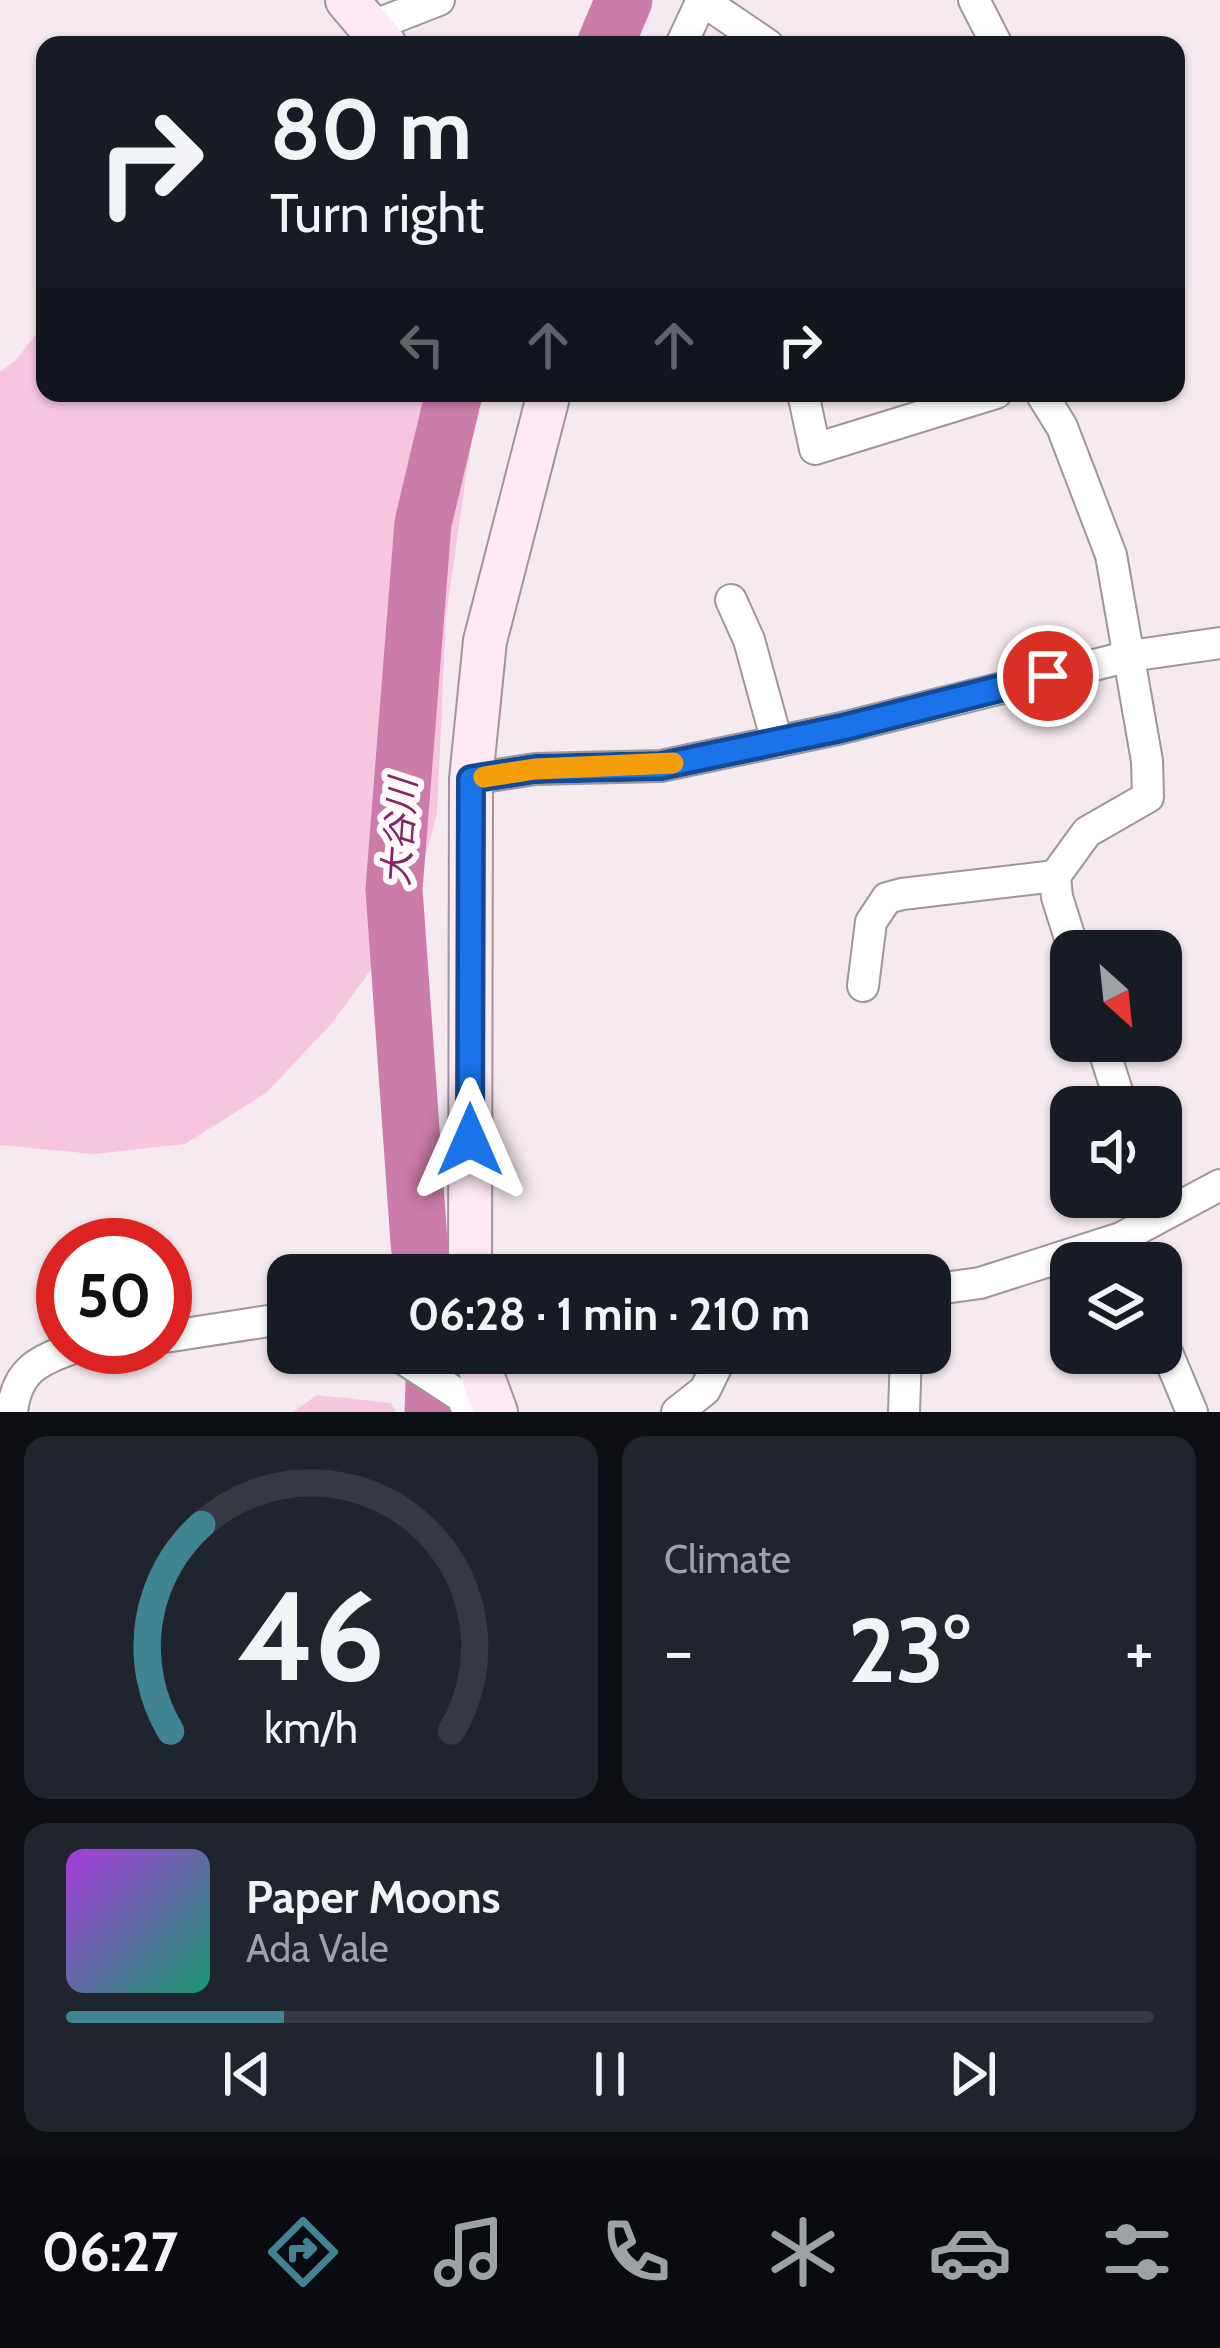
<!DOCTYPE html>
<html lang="en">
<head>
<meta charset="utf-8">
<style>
	body { margin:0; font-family:Cabin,"Noto Sans JP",sans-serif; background:#20242c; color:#f1f3f6; height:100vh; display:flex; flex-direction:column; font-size:45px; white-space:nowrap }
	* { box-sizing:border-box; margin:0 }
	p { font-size:39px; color:#9ea1a6 }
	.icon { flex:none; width:66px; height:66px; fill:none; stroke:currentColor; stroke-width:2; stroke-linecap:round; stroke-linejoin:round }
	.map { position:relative; height:1412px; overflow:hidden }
	.sheet { display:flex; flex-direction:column; gap:24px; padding:24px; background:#0d0f14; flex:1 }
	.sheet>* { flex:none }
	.banner { position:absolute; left:36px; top:36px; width:1149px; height:366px; border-radius:24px; box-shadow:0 3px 9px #0004; background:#171b24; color:#f1f3f6; overflow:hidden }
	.needle { width:78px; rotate:153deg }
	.buttons { position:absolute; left:1050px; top:930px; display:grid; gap:24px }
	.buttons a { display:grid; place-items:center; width:132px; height:132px; border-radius:24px; background:#171b24; box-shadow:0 3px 9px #0004; font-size:60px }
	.speed { position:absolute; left:36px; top:1218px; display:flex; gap:24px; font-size:60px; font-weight:700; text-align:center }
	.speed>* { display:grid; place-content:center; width:156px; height:156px; border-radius:50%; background:#171b24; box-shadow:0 3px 9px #0004; line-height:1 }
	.speed .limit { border:18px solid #d22; background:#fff; color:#111 }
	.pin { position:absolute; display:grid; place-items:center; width:102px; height:102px; color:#fff; margin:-51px; border:6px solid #fff; border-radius:50%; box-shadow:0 3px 12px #0007 }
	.me { position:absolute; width:132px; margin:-66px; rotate:0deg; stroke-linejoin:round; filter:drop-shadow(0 0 9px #0008) }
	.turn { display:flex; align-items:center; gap:42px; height:252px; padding:0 36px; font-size:54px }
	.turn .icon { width:156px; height:156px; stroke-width:2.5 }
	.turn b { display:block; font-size:84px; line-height:102px }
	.lanes { display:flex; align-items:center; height:114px; padding:0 36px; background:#0003; justify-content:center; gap:60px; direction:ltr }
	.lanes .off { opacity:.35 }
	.big { font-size:90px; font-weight:800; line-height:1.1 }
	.sheet .widget { flex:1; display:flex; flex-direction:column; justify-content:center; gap:18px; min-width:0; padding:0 42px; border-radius:24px; background:#20242c }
	.sheet .dial { align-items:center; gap:0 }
	.dial svg { height:312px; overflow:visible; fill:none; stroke:#363941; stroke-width:7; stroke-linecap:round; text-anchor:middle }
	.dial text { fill:#f1f3f6; stroke:none }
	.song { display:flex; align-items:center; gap:36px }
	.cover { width:144px; height:144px; border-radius:18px; background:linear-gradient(135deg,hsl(280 70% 55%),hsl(160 70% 35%)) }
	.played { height:12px; border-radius:6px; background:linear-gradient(90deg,#408493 20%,#363941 20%) }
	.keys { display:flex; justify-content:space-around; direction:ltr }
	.heat { display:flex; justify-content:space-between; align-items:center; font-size:66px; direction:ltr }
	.sheet .tiles { flex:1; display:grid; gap:24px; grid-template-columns:1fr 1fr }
	.widget:last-child { grid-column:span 2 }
	.trip { position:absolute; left:267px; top:1254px; width:684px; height:120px; border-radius:24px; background:#171b24; box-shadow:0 3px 9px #0004; font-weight:800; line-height:120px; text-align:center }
	.dock { display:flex; height:192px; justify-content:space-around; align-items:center; background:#090b0e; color:#9ea1a6 }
	.dock .icon { width:84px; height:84px }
	.dock .on { color:#408493 }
	.dock b { font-size:54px; color:#f1f3f6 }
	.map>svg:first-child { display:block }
</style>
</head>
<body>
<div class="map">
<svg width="1220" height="1412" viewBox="0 0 1220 1412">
	<rect width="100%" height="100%" fill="#f5eaef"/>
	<g fill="#f6c6de">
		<polygon points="45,322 45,393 478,393 446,616 437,813 410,916 333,1022 266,1093 185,1144 94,1154 0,1145 0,372 16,360"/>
		<polygon points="317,1395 391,1403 396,1412 293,1412"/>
	</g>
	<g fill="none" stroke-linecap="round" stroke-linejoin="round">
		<g stroke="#cb7ca8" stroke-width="57">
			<polyline points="605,45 624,0"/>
			<polyline points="423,1275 419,1242 394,889 423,523 454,393"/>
			<polyline points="433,1412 435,1353"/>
		</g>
		<g stroke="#a0959a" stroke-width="34">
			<g id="minor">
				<polyline points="702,0 768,45"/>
				<polyline points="974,0 997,45"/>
				<polyline points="370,27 439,0"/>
				<polyline points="681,45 702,0"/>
				<polyline points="803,393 815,449 996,393"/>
				<polyline points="1041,393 1062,427 1111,555 1147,761 1148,797 1087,832 1055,876 1057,897 1074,951"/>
				<polyline points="731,600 749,640 777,742"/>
				<polyline points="471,779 535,769 661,766 842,728 1130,656 1220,643"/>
				<polyline points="863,986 871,922 887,898 902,894 1055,876"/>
				<polyline points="1101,1041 1122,1107"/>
				<polyline points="930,1290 980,1283 1121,1238 1220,1185"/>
				<polyline points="165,1337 288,1318"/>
				<polyline points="1161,1338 1192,1412"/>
				<polyline points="389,1353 402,1358 462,1397 468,1412"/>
				<path d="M12,1412C17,1369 38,1361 76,1347"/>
				<polyline points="677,1412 705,1390 723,1353"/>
				<polyline points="904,1412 906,1353"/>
			</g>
		</g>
		<g stroke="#a0959a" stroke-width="46">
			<g id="secondary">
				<polyline points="347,0 385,45"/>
				<polyline points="470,1275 471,779 485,641 549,393"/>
				<polyline points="474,1353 496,1412"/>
			</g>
		</g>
		<use href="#minor" stroke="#fff" stroke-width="30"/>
		<use href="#secondary" stroke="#fee9f4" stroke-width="42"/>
	</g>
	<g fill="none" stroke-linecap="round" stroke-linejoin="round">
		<g stroke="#114b97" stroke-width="30">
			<polyline id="route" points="470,1140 471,779 535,769 661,766 842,728 1048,676"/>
		</g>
		<use href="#route" stroke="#1a73e8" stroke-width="21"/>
		<polyline stroke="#f59e0b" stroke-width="21" points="484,777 535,769 673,763"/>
	</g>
	<g text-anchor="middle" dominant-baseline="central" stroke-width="12" stroke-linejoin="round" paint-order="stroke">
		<g font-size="36" font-style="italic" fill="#842661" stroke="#fef9fb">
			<text transform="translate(399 832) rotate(-86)">大谷川</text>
		</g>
	</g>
</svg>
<div class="buttons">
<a><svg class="needle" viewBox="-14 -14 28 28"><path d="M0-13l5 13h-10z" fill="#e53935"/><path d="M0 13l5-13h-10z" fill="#9ea1a6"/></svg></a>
<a><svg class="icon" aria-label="sound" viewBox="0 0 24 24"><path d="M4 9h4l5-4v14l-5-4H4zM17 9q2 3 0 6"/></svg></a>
<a><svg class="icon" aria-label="layers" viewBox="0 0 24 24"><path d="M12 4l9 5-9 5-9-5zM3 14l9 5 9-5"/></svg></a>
</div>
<div class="speed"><div class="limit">50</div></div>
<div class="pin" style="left:1048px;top:676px;background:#d93025"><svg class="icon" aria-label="arrive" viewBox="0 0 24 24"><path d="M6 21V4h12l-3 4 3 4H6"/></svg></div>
<svg class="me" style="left:470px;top:1140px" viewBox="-20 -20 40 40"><path d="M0-17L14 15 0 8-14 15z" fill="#1a73e8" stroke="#fff" stroke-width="4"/></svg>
<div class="trip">06:28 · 1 min · 210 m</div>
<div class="banner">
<div class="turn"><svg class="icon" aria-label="right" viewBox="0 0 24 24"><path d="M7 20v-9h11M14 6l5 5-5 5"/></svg><div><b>80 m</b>Turn right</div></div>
<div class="lanes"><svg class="icon off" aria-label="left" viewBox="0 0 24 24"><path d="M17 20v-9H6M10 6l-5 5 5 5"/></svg><svg class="icon off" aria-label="ahead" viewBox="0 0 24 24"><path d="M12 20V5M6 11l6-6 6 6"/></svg><svg class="icon off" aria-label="ahead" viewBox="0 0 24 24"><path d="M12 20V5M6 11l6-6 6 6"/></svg><svg class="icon" aria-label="right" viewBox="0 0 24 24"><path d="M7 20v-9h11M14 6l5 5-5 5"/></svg></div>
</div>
</div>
<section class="sheet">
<div class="tiles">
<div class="widget dial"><svg viewBox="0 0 100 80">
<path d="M14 69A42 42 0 1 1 86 69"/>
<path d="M14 69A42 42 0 0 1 22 16" stroke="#408493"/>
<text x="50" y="56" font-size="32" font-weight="700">46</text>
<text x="50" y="72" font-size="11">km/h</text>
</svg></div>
<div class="widget"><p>Climate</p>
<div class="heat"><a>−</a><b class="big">23°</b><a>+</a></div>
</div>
<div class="widget">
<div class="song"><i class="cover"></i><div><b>Paper Moons</b><p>Ada Vale</p></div></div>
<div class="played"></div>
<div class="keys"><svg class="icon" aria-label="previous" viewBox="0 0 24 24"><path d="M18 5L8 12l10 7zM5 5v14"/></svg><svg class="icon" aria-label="pause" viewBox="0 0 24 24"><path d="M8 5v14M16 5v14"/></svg><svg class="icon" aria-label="next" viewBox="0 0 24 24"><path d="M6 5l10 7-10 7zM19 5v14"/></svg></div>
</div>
</div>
</section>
<nav class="dock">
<b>06:27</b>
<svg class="icon on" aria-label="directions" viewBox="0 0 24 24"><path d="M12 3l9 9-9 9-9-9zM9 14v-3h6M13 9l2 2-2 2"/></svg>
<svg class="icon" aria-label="music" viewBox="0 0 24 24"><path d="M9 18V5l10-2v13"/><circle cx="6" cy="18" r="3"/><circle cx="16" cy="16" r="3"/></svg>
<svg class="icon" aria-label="phone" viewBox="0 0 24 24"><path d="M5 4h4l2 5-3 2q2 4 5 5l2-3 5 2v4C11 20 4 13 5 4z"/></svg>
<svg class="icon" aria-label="climate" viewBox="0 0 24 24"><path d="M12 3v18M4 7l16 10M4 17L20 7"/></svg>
<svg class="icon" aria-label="car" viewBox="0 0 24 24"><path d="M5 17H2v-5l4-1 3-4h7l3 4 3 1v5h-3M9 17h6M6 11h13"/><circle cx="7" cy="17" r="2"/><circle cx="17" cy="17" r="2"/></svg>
<svg class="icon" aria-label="filters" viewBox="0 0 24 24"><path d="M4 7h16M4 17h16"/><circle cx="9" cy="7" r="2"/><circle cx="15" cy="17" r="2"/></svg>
</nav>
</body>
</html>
